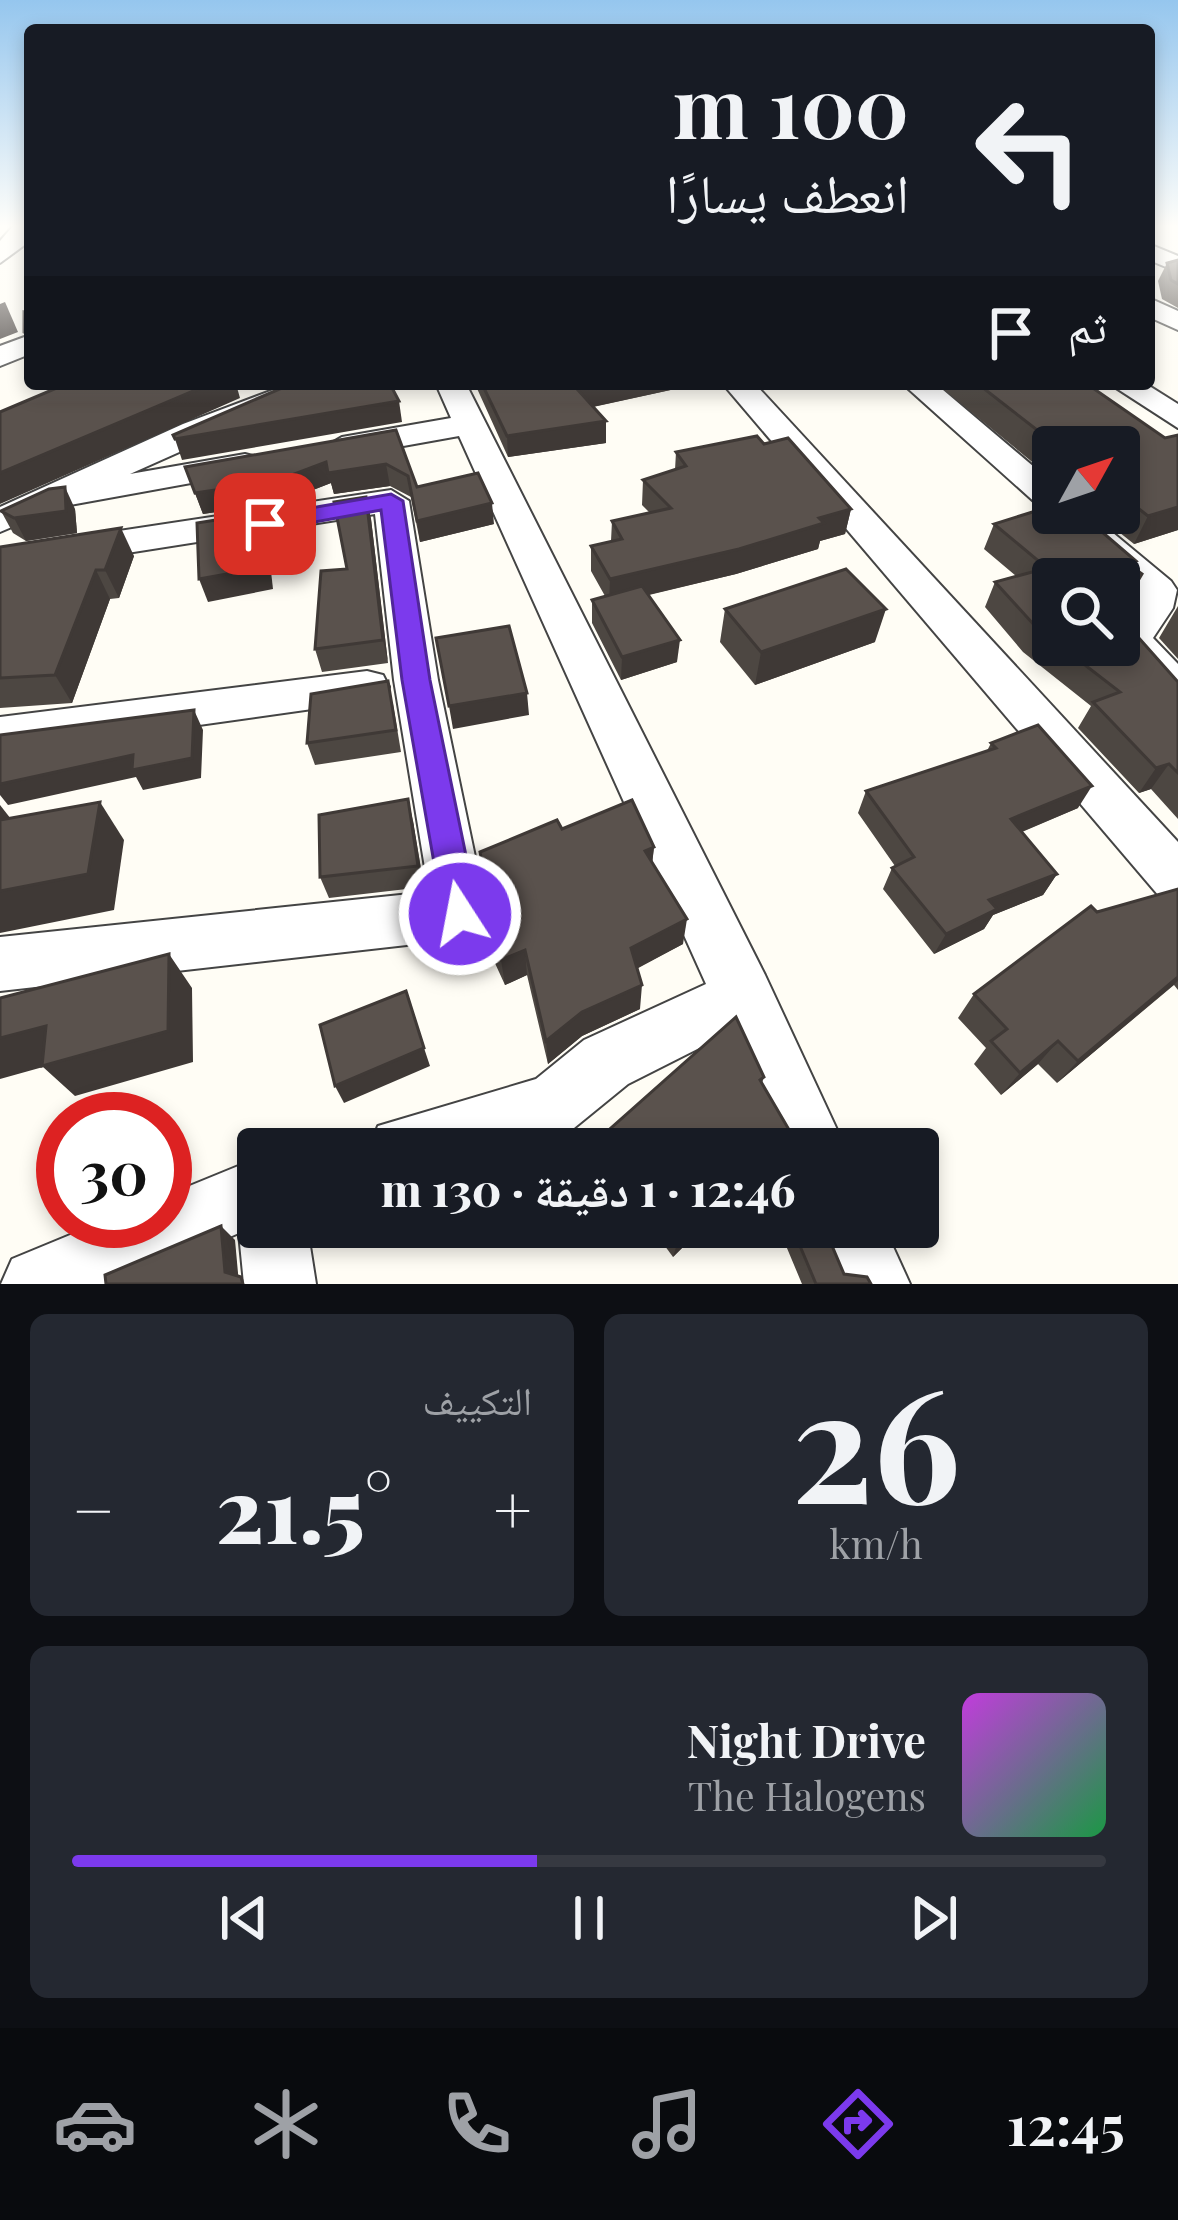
<!DOCTYPE html>
<html lang="ar">
<head>
<meta charset="utf-8">
<style>
	body { margin:0; font-family:"Playfair Display","Noto Naskh Arabic",serif; background:#242831; color:#f1f3f6; direction:rtl; height:100vh; display:flex; flex-direction:column; font-size:45px; white-space:nowrap }
	* { box-sizing:border-box; margin:0 }
	p { font-size:39px; color:#9ea1a6 }
	.icon { flex:none; width:66px; height:66px; fill:none; stroke:currentColor; stroke-width:2; stroke-linecap:round; stroke-linejoin:round }
	.map { position:relative; height:1284px; overflow:hidden; direction:ltr }
	.sheet { display:flex; flex-direction:column; gap:30px; padding:30px; background:#0d0f14; flex:1 }
	.sheet>* { flex:none }
	.banner { position:absolute; left:24px; top:24px; width:1131px; height:366px; border-radius:12px; box-shadow:0 6px 18px #0003; direction:rtl; background:#171b24; color:#f1f3f6; overflow:hidden }
	.needle { width:78px; rotate:50deg }
	.controls { position:absolute; left:1032px; top:426px; display:grid; gap:24px }
	.controls a { display:grid; place-items:center; width:108px; height:108px; border-radius:12px; background:#171b24; box-shadow:0 6px 18px #0003; font-size:60px }
	.speed { position:absolute; left:36px; top:1092px; display:flex; gap:24px; font-size:60px; font-weight:700; text-align:center }
	.speed>* { display:grid; place-content:center; width:156px; height:156px; border-radius:50%; background:#171b24; box-shadow:0 6px 18px #0003; line-height:1 }
	.speed .limit { border:18px solid #d22; background:#fff; color:#111 }
	.pin { position:absolute; display:grid; place-items:center; width:102px; height:102px; color:#fff; margin:-51px; border-radius:24px; box-shadow:0 6px 18px #0006 }
	.me { position:absolute; width:132px; margin:-66px; rotate:349deg; stroke-linejoin:round; filter:drop-shadow(0 0 9px #0008) }
	.turn { display:flex; align-items:center; gap:42px; height:252px; padding:0 48px; font-size:54px }
	.turn .icon { width:156px; height:156px; stroke-width:2.5 }
	.turn b { display:block; font-size:84px; line-height:102px }
	.then { display:flex; align-items:center; height:114px; padding:0 48px; background:#0003; gap:24px; font-size:45px }
	.big { font-size:90px; font-weight:800; line-height:1.1 }
	.sheet .tile { flex:1; display:flex; flex-direction:column; justify-content:center; gap:18px; min-width:0; padding:0 42px; border-radius:18px; background:#242831 }
	.sheet .dial { align-items:center; gap:0 }
	.dial b { font-size:156px; line-height:1 }
	.song { display:flex; align-items:center; gap:36px }
	.cover { width:144px; height:144px; border-radius:18px; background:linear-gradient(135deg,hsl(290 70% 55%),hsl(140 70% 35%)) }
	.played { height:12px; border-radius:6px; background:linear-gradient(90deg,#7c3aed 45%,#363941 45%) }
	.keys { display:flex; justify-content:space-around; direction:ltr }
	.heat { display:flex; justify-content:space-between; align-items:center; font-size:66px; direction:ltr }
	.sheet .tiles { flex:1; display:grid; gap:30px; grid-template-columns:1fr 1fr }
	.tile:last-child { grid-column:span 2 }
	.trip { position:absolute; left:237px; top:1128px; width:702px; height:120px; border-radius:12px; background:#171b24; box-shadow:0 6px 18px #0003; font-weight:800; line-height:120px; text-align:center; direction:rtl }
	.dock { display:flex; height:192px; justify-content:space-around; align-items:center; background:#090b0e; color:#9ea1a6 }
	.dock .icon { width:84px; height:84px }
	.dock .active { color:#7c3aed }
	.dock b { font-size:54px; color:#f1f3f6 }
	.map>svg:first-child { display:block }
</style>
</head>
<body>
<div class="map">
<svg width="1178" height="1284" viewBox="0 0 1178 1284">
	<rect width="100%" height="100%" fill="#fffdf5"/>
	<g fill="none" stroke-linecap="round" stroke-linejoin="round">
		<g stroke="#444" stroke-width="4">
			<g id="minor">
				<polygon points="14,225 30,225 30,241 0,263 0,241"/>
				<polygon points="1149,244 1178,256 1178,272 1149,260"/>
				<polygon points="1149,298 1178,311 1178,330 1149,317"/>
				<polygon points="30,335 30,354 0,366 0,346"/>
				<polygon points="289,384 332,384 130,474 245,454 257,457 262,464 257,471 59,507 0,532 0,507 183,424"/>
				<polygon points="436,384 466,384 765,975 846,1149 781,1149 729,1033 628,1084 574,1128 552,1137 512,1149 369,1149 378,1126 536,1079 584,1040 706,984 459,436 342,457 325,447 342,437 451,418"/>
				<polygon points="723,384 755,384 1178,842 1178,902 1159,896"/>
				<polygon points="903,384 936,384 1053,483 1053,513 1089,513 1171,581 1177,590 1173,608 1153,638 1178,664 1178,708 1162,704 1112,645 1119,645 1119,624 1136,593"/>
				<polygon points="1110,384 1146,384 1178,404 1178,428"/>
				<polygon points="391,490 409,501 438,680 487,914 479,932 460,939 0,991 0,937 429,892 394,680 375,514 0,573 0,549"/>
				<polygon points="367,671 383,675 389,687 383,699 0,753 0,717"/>
				<polygon points="258,1158 258,1227 307,1227 316,1284 244,1284 239,1233 120,1284 1,1284 12,1259 104,1221 165,1221 165,1196"/>
				<polygon points="814,1227 884,1227 910,1284 838,1284"/>
			</g>
		</g>
		<use href="#minor" fill="#fff" fill-rule="evenodd"/>
	</g>
	<g fill="#4d4742" fill-rule="evenodd">
		<polygon points="1178,260 1178,308 1162,299 1158,281 1167,263"/>
		<polygon points="475,384 698,384 593,407 606,421 606,443 508,457"/>
		<polygon points="937,384 1087,384 1178,530 1134,544 1095,513 1119,513 1119,447 1053,447 1053,479"/>
		<polygon points="396,430 417,487 494,524 420,542 411,497 390,486 334,494 331,483 282,502 203,514 185,467"/>
		<polygon points="764,444 851,509 845,534 820,541 818,549 736,574 649,595 677,662 621,680 592,623 592,600 605,596 591,571 591,546 611,541 612,521 650,513 642,505 643,480 675,470 676,452"/>
		<polygon points="366,497 371,519 388,663 322,672 315,649 347,569"/>
		<polygon points="75,509 77,533 26,541 13,533 1,511"/>
		<path d="M994,524L1133,567L1125,623L1178,682V819L1151,789L1139,793L1078,728L1091,706L1023,652L985,607L995,582L1016,576L984,549ZM1053,579L1119,645H1053Z"/>
		<polygon points="0,547 134,556 119,598 110,599 72,703 0,708"/>
		<polygon points="1178,606 1178,659 1159,638"/>
		<polygon points="725,609 875,642 755,685 720,642"/>
		<polygon points="393,704 401,752 315,765 307,743"/>
		<polygon points="991,743 1078,808 1022,832 1057,874 1043,895 993,915 984,929 934,954 883,889 892,868 895,866 858,813 866,791 987,751"/>
		<polygon points="413,821 424,887 329,898 320,877"/>
		<polygon points="562,829 654,847 652,863 683,944 637,968 640,1009 582,1036 548,1064 527,975 505,985 482,935 478,909 489,902 480,852"/>
		<polygon points="1178,889 1178,990 1174,985 1057,1083 1038,1064 1001,1095 974,1064 986,1048 958,1018 974,994 1097,912"/>
		<polygon points="764,1077 762,1083 788,1128 779,1149 601,1149 602,1136"/>
		<polygon points="651,1227 703,1227 673,1257"/>
		<polygon points="781,1227 824,1227 844,1274 871,1284 802,1284 779,1229"/>
	</g>
	<g fill="#3f3936">
		<polygon points="5,302 18,332 0,339 0,304"/>
		<polygon points="210,384 236,384 240,398 0,504 0,473"/>
		<polygon points="602,384 698,384 578,410 577,389"/>
		<polygon points="399,401 402,422 182,460 175,439"/>
		<polygon points="606,421 606,443 508,457 507,436"/>
		<polygon points="326,462 386,464 390,486 334,494 331,483 282,502 203,514 195,493"/>
		<polygon points="65,487 75,509 77,533 26,541 14,518"/>
		<polygon points="366,497 371,519 388,663 383,640"/>
		<polygon points="492,503 494,524 420,542 417,521"/>
		<polygon points="1178,507 1178,530 1134,544 1148,516"/>
		<polygon points="851,509 845,534 820,541 818,549 736,574 609,604 610,579"/>
		<polygon points="260,513 267,536 273,589 208,602 199,579"/>
		<polygon points="121,528 134,556 119,598 105,570"/>
		<polygon points="96,570 110,599 72,703 55,675"/>
		<polygon points="886,609 875,642 755,685 761,652"/>
		<polygon points="680,640 677,662 621,680 622,657"/>
		<polygon points="527,693 529,715 453,729 449,706"/>
		<polygon points="194,710 203,730 201,778 143,790 136,777 8,805 0,795 0,784"/>
		<polygon points="1169,764 1151,789 1139,793 1156,768"/>
		<polygon points="1092,786 1078,808 999,841 1011,819"/>
		<polygon points="408,799 413,821 424,887 418,866"/>
		<polygon points="100,802 124,840 114,910 0,933 0,891"/>
		<polygon points="0,805 25,837 0,834"/>
		<polygon points="654,847 651,874 645,851"/>
		<polygon points="1057,874 1043,895 993,915 984,929 934,954 946,934 989,900"/>
		<polygon points="687,919 683,944 629,973 631,948"/>
		<polygon points="525,950 527,975 505,985 501,960"/>
		<polygon points="169,954 192,988 193,1062 75,1096 43,1067 0,1079 0,1038"/>
		<polygon points="1178,977 1178,981 1057,1083 1078,1061"/>
		<polygon points="642,985 640,1009 582,1036 548,1064 546,1041 582,1012"/>
		<polygon points="1058,1041 1038,1064 1001,1095 1020,1073"/>
		<polygon points="424,1048 430,1066 344,1103 335,1086"/>
		<polygon points="788,1128 779,1149 767,1149"/>
		<polygon points="221,1226 235,1240 239,1284 225,1272"/>
		<polygon points="689,1227 703,1227 673,1257 679,1238"/>
	</g>
	<g fill="#5a524d" stroke="#3f3936" stroke-width="3">
		<polygon points="1178,260 1178,284 1171,280 1167,263"/>
		<polygon points="24,312 30,314 30,335 24,332"/>
		<polygon points="66,384 210,384 0,473 0,412"/>
		<polygon points="291,384 390,384 399,401 175,439 173,435"/>
		<polygon points="482,384 602,384 577,389 606,421 507,436"/>
		<polygon points="978,384 1087,384 1165,438 1178,435 1178,507 1148,516 1119,493 1119,447 1059,447"/>
		<polygon points="396,430 417,487 478,473 492,503 417,521 408,476 386,464 328,473 326,462 276,481 195,493 185,467"/>
		<polygon points="757,436 764,444 788,438 851,509 819,518 824,523 739,549 610,579 591,546 622,539 612,521 671,508 643,480 686,466 676,452"/>
		<polygon points="65,487 66,511 14,518 1,511 49,489"/>
		<polygon points="366,497 383,640 315,649 321,571 347,569 334,502"/>
		<polygon points="1039,510 1045,515 1053,512 1080,513 1136,561 1128,564 1142,574 1129,596 1129,615 1122,619 1178,682 1178,773 1169,764 1156,768 1093,702 1120,692 1059,645 1119,645 1119,579 1053,579 1053,640 1035,626 995,582 1047,568 994,524"/>
		<polygon points="260,513 266,567 199,579 197,523"/>
		<polygon points="121,528 105,570 96,570 55,675 0,678 0,547"/>
		<polygon points="846,569 886,609 761,652 725,609"/>
		<polygon points="642,586 680,640 622,657 592,600"/>
		<polygon points="509,626 527,693 449,706 436,638"/>
		<polygon points="388,681 396,730 307,743 311,694"/>
		<polygon points="194,710 192,758 132,770 133,755 0,784 0,735"/>
		<polygon points="1038,725 1092,786 1011,819 1057,874 989,900 997,909 946,934 892,868 914,857 866,791 996,748 991,743"/>
		<polygon points="408,799 418,866 320,877 319,815"/>
		<polygon points="632,800 654,847 645,851 687,919 631,948 642,985 582,1012 546,1041 525,950 501,960 478,909 490,902 480,852 557,820 562,829"/>
		<polygon points="100,802 88,874 0,891 0,820"/>
		<polygon points="1178,889 1178,977 1078,1061 1058,1041 1020,1073 991,1041 1007,1029 974,994 1091,906 1097,912"/>
		<polygon points="169,954 168,1031 42,1066 46,1026 0,1038 0,998"/>
		<polygon points="406,991 424,1048 335,1086 320,1025"/>
		<polygon points="736,1017 764,1077 760,1080 788,1128 767,1149 611,1149 602,1136"/>
		<polygon points="221,1226 225,1272 241,1277 243,1284 106,1284 105,1275"/>
		<polygon points="670,1227 689,1227 679,1238"/>
		<polygon points="792,1227 824,1227 844,1274 867,1277 871,1284 816,1284"/>
	</g>
	<linearGradient id="sky" x2="0" y2="1"><stop stop-color="#95c6ee"/><stop offset="0.56" stop-color="#fffefa"/><stop offset="1" stop-color="#fffefa" stop-opacity="0"/></linearGradient>
	<rect width="1178" height="404" fill="url(#sky)"/>
	<polygon fill="#7c3aed" stroke="#51269a" stroke-width="3" points="391,494 403,501 430,680 478,914 473,925 460,930 448,925 443,914 402,680 381,510 265,531 253,524 265,516"/>
</svg>
<div class="controls">
<a><svg class="needle" viewBox="-14 -14 28 28"><path d="M0-13l5 13h-10z" fill="#e53935"/><path d="M0 13l5-13h-10z" fill="#9ea1a6"/></svg></a>
<a><svg class="icon" aria-label="search" viewBox="0 0 24 24"><circle cx="10" cy="10" r="6"/><path d="M15 15l6 6"/></svg></a>
</div>
<div class="speed"><div class="limit">30</div></div>
<div class="pin" style="left:265px;top:524px;background:#d93025"><svg class="icon" aria-label="arrive" viewBox="0 0 24 24"><path d="M6 21V4h12l-3 4 3 4H6"/></svg></div>
<svg class="me" style="left:460px;top:914px" viewBox="-20 -20 40 40"><circle r="17" fill="#7c3aed" stroke="#fff" stroke-width="3"/><path d="M0-11L8 9 0 5-8 9z" fill="#fff"/></svg>
<div class="trip">12:46 · 1 دقيقة · 130 m</div>
<div class="banner">
<div class="turn"><svg class="icon" aria-label="left" viewBox="0 0 24 24"><path d="M17 20v-9H6M10 6l-5 5 5 5"/></svg><div><b>100 m</b>انعطف يسارًا</div></div>
<div class="then">ثم<svg class="icon" aria-label="arrive" viewBox="0 0 24 24"><path d="M6 21V4h12l-3 4 3 4H6"/></svg></div>
</div>
</div>
<section class="sheet">
<div class="tiles">
<div class="tile dial"><b>26</b><p>km/h</p></div>
<div class="tile"><p>التكييف</p>
<div class="heat"><a>−</a><b class="big">21.5°</b><a>+</a></div>
</div>
<div class="tile">
<div class="song"><i class="cover"></i><div><b>Night Drive</b><p>The Halogens</p></div></div>
<div class="played"></div>
<div class="keys"><svg class="icon" aria-label="previous" viewBox="0 0 24 24"><path d="M18 5L8 12l10 7zM5 5v14"/></svg><svg class="icon" aria-label="pause" viewBox="0 0 24 24"><path d="M8 5v14M16 5v14"/></svg><svg class="icon" aria-label="next" viewBox="0 0 24 24"><path d="M6 5l10 7-10 7zM19 5v14"/></svg></div>
</div>
</div>
</section>
<nav class="dock">
<b>12:45</b>
<svg class="icon active" aria-label="directions" viewBox="0 0 24 24"><path d="M12 3l9 9-9 9-9-9zM9 14v-3h6M13 9l2 2-2 2"/></svg>
<svg class="icon" aria-label="music" viewBox="0 0 24 24"><path d="M9 18V5l10-2v13"/><circle cx="6" cy="18" r="3"/><circle cx="16" cy="16" r="3"/></svg>
<svg class="icon" aria-label="phone" viewBox="0 0 24 24"><path d="M5 4h4l2 5-3 2q2 4 5 5l2-3 5 2v4C11 20 4 13 5 4z"/></svg>
<svg class="icon" aria-label="climate" viewBox="0 0 24 24"><path d="M12 3v18M4 7l16 10M4 17L20 7"/></svg>
<svg class="icon" aria-label="car" viewBox="0 0 24 24"><path d="M5 17H2v-5l4-1 3-4h7l3 4 3 1v5h-3M9 17h6M6 11h13"/><circle cx="7" cy="17" r="2"/><circle cx="17" cy="17" r="2"/></svg>
</nav>
</body>
</html>
